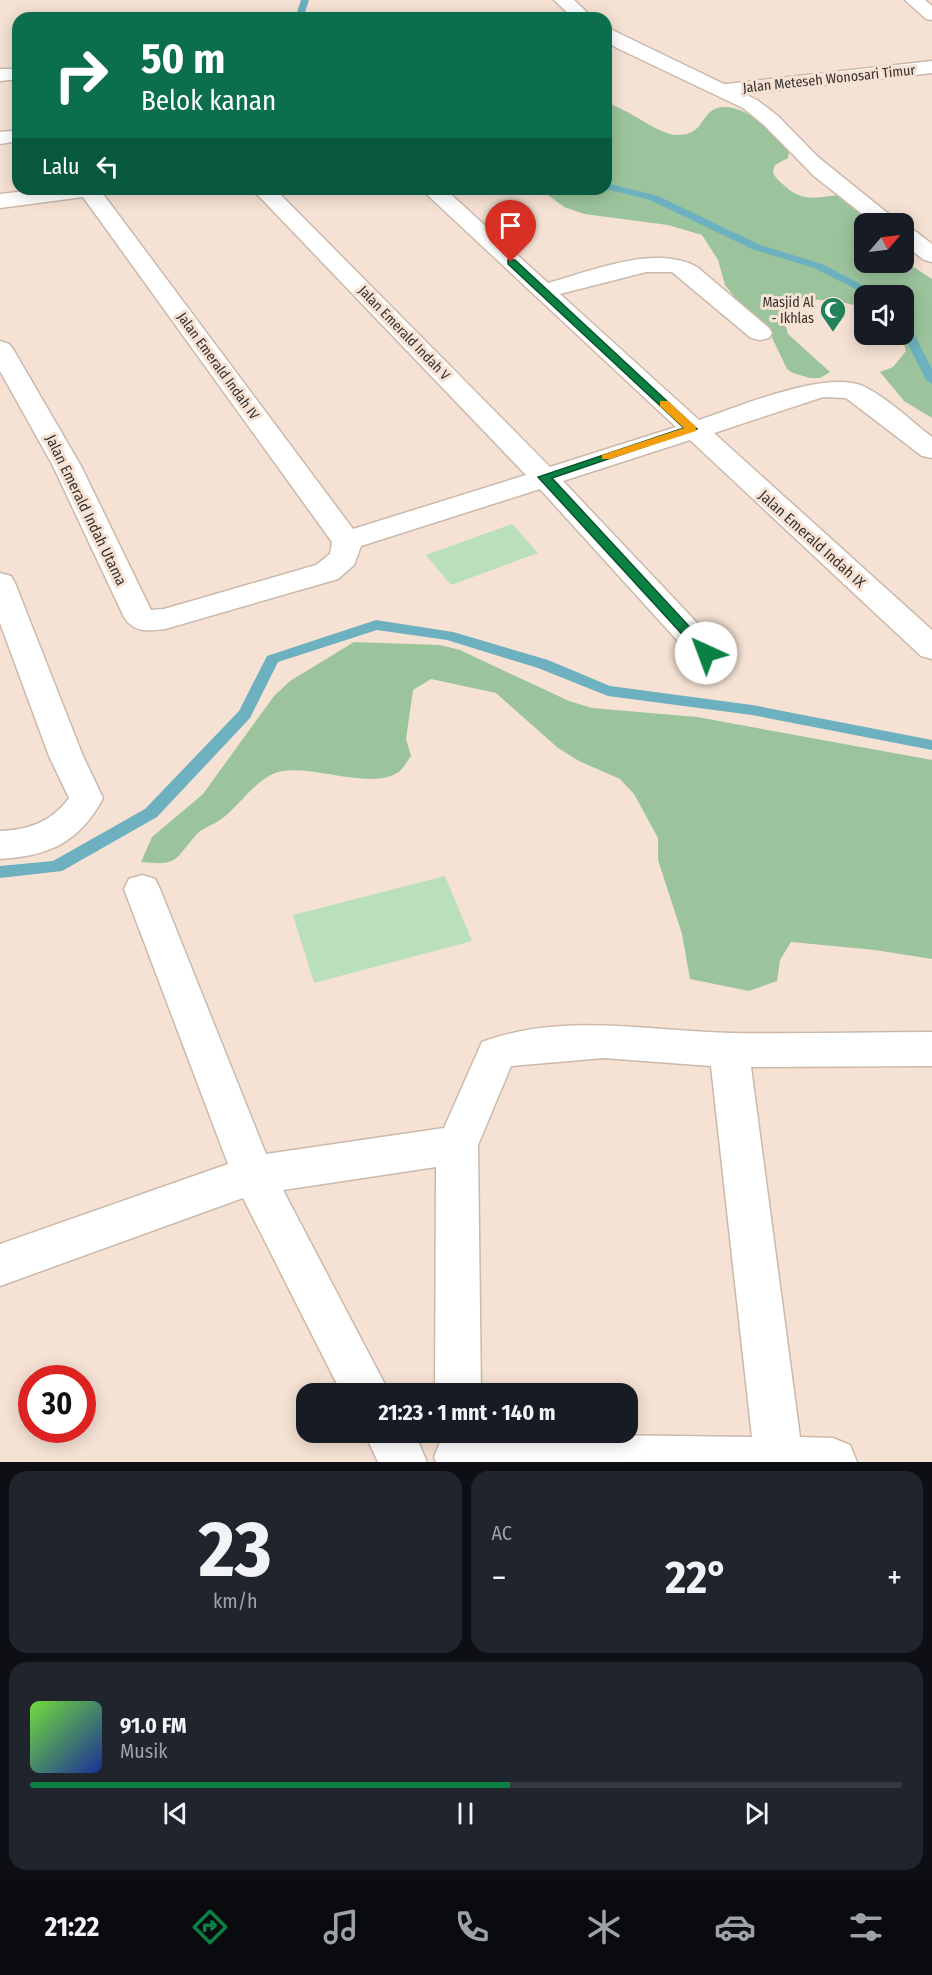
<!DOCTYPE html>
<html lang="id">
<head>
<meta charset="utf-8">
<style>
	body { margin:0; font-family:"Fira Sans Condensed",sans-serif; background:#20242c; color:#f1f3f6; height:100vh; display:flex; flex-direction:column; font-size:22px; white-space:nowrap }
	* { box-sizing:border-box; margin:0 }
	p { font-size:20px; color:#9ea1a6 }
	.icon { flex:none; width:33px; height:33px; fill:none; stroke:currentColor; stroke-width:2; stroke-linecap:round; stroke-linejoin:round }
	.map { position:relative; height:1462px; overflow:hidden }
	.details { display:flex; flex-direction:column; gap:9px; padding:9px; background:#0d0f14; flex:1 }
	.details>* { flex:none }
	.top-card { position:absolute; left:12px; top:12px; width:600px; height:183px; border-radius:18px; box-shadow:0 3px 15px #0003; background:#0b6e4f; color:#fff; overflow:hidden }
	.needle { width:39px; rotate:62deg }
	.buttons { position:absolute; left:854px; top:213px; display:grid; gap:12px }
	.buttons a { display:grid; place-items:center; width:60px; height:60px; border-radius:12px; background:#171b24; box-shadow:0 3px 15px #0003; font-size:30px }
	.speed { position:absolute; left:18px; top:1365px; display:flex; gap:12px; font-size:30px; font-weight:700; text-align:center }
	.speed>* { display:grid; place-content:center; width:78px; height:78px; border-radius:50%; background:#171b24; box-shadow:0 3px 15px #0003; line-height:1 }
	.speed .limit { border:9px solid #d22; background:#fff; color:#111 }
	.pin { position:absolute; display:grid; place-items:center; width:51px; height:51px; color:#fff; margin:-62px -26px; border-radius:50% 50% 50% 0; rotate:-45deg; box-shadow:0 0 6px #0007 }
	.pin .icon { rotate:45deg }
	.me { position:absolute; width:66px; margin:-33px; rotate:317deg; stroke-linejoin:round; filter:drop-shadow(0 0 4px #0008) }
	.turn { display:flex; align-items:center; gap:21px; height:126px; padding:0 30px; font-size:27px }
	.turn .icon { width:78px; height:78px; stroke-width:2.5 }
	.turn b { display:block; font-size:42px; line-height:51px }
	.then { display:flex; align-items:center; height:57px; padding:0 30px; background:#0003; gap:12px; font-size:22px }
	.big { font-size:45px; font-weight:700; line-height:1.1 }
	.details .widget { flex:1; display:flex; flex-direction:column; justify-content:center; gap:9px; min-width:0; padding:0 21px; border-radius:18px; background:#20242c }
	.details .dial { align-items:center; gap:0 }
	.dial b { font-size:78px; line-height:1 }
	.song { display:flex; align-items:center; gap:18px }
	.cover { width:72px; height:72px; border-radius:9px; background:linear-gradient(135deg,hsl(100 70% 55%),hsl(230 70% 35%)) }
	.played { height:6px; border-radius:3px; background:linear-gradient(90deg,#0b8043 55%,#363941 55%) }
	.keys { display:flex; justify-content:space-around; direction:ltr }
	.heat { display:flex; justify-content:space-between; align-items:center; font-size:33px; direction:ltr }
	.details .tiles { flex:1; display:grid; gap:9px; grid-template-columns:1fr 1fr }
	.widget:last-child { grid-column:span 2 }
	.trip { position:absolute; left:296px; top:1383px; width:342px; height:60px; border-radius:18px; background:#171b24; box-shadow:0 3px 15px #0003; font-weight:700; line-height:60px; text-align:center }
	.dock { display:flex; height:96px; justify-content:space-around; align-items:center; background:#090b0e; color:#9ea1a6 }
	.dock .icon { width:42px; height:42px }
	.dock .current { color:#0b8043 }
	.dock b { font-size:27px; color:#f1f3f6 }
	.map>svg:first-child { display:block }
</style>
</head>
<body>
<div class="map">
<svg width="932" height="1462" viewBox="0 0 932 1462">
	<rect width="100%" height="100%" fill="#f5e2d4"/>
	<g fill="#b9e0ba">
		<polygon points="512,524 538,553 451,585 426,555"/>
		<polygon points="445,876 472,941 314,983 293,915"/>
	</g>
	<g fill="#9bc49c">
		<path d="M606,103C630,109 658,135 677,135C702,135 700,118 713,110C737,96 778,134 789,152L788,158L775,165L773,172C775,178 780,182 785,186C804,204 819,196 843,195L874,223L864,224V262H903V260L932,279V418L904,401L880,372L893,367L906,351L901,335L903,334V296H864V309C843,299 801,294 781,310L788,334L830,372L820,378H810L793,373L787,369L765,323L736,299L725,285L718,260L702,235L668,225L584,214L564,207L540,189H606Z"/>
		<path d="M354,642L440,645L460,650L569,701L592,708L697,717L932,760V959L875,950L791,942L780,960L777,981L749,991L690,979L682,934L658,860V838L634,794L620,779L579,761L558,748L496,693L431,679L413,690L406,739L411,756C408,760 404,767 400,771C372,793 306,761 275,773C253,782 239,807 220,820C213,825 202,828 196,835C174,860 179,866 141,862L152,837L203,794L274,696L290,681Z"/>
	</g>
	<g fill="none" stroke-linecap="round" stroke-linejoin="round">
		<g fill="#6db0bf" fill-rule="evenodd">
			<polygon points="301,0 309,0 303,18 295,18"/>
			<polygon points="606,183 658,196 760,245 822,264 883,296 869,296 814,268 752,249 650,200 606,189"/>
			<polygon points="903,321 909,324 932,369 932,384 926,380 903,334"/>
			<polygon points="376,620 453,632 548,660 610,686 752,705 932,740 932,750 752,715 608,696 538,668 447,640 377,630 278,662 250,718 157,817 62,871 0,878 0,866 53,861 145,809 239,711 267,656"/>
		</g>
		<g stroke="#cbb9ab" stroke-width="3">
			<g id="street">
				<polygon points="905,0 925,0 932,6 932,20 926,19"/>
				<polygon points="932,61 932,73 726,96 719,94 716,90 719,86 726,84"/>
				<polygon points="0,69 18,69 18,79 0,81"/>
				<polygon points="11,131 18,133 18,141 0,144 0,132"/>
				<path d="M43,189H106L103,194L353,529L526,475L252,189H275L550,467L676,427L421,189H445L548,283C592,271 655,244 697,267L769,328L772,333L769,338L760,340L751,338L672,272H646L560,294L699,420C738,407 829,368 865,387C889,399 911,421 932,437V458L922,456L846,398L823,397L714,433L932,630V659L921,656L690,440L563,481L718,645L723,653L718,661L707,664L696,661L540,489L361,546L354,565L338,579L165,629C148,631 134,633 124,617L53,466L0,371V341L9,344L13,349L81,466L151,610L164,609L316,565L330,554L332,542L83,197L0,208V194Z"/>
				<path d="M0,573L11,576L15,583L83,756L103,798C80,842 49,856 0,859V831C28,830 52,822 69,798L49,756L0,623Z"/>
				<path d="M142,875L155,879L160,889L266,1154L444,1128L482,1042C562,1012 648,1031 731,1033C798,1034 865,1032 932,1032V1066L751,1067L800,1437L833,1438L850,1445L857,1462H436L434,1457L441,1440L458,1433L752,1437L711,1066L604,1058L511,1066L478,1145L481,1394H435L436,1167L283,1190L390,1394H342L243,1198L0,1286V1244L228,1164L124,889L129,879Z"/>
				<polygon points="364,1432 414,1432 427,1462 378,1462"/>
			</g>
		</g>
		<g stroke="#cbb9ab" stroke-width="3">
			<g id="primary">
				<polygon points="554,0 574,0 593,18 573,18"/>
				<polygon points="606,27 757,100 778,116 818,157 901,224 875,224 814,176 764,125 743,108 617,48 606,41"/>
				<polygon points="903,226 911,228 932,244 932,262 924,260 903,244"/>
			</g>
		</g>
		<use href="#street" fill="#fff" fill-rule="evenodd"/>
		<use href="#primary" fill="#fff" fill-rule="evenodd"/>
	</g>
	<polygon fill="#0b8043" stroke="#07532c" stroke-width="1.5" points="508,260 515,260 697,429 552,478 711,650 711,656 702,656 538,477 684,428 508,264"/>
	<polygon fill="#f59e0b" points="660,401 668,401 696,427 696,431 610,459 602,459 602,455 684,428 660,406"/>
	<defs>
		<g id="mosque-pin" transform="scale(1.35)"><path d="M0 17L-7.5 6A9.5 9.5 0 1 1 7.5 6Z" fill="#238259" stroke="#f5e2d4"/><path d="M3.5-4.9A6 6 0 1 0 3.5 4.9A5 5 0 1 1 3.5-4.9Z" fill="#fff"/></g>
	</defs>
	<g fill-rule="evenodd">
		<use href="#mosque-pin" x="833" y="310"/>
	</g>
	<g text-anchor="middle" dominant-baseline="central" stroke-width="6" stroke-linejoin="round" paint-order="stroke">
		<g font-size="14" fill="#37302b" stroke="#f5e2d4">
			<text transform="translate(829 79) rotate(-6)">Jalan Meteseh Wonosari Timur</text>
			<text transform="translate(404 333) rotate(46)">Jalan Emerald Indah V</text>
			<text transform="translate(218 366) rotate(54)">Jalan Emerald Indah IV</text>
		</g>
		<g font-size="14" fill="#37302b" stroke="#f5e2d4" text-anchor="end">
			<text x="814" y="302">Masjid Al<tspan x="814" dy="16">- Ikhlas</tspan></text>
		</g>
		<g font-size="15" fill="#37302b" stroke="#f5e2d4">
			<text transform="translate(86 510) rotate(64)">Jalan Emerald Indah Utama</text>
			<text transform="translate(812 539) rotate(42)">Jalan Emerald Indah IX</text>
		</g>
	</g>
</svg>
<div class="buttons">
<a><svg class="needle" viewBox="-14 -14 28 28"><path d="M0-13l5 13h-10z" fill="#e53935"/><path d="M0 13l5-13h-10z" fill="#9ea1a6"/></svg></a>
<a><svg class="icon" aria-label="sound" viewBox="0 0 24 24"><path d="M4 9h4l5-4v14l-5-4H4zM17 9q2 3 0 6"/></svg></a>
</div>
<div class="speed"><div class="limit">30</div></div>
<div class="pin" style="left:511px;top:262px;background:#d93025"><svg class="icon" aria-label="arrive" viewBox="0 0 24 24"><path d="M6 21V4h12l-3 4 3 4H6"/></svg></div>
<svg class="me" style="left:706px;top:653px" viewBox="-20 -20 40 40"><circle r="19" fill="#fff"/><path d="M0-13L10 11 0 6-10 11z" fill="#0b8043"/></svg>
<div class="trip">21:23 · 1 mnt · 140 m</div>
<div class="top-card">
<div class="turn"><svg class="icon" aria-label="right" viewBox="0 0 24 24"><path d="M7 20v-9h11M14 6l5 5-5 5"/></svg><div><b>50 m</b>Belok kanan</div></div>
<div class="then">Lalu<svg class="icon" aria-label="left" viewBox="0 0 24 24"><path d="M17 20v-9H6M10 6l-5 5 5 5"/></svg></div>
</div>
</div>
<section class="details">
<div class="tiles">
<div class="widget dial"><b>23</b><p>km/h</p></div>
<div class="widget"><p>AC</p>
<div class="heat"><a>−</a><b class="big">22°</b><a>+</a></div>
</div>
<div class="widget">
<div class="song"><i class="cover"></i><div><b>91.0 FM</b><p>Musik</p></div></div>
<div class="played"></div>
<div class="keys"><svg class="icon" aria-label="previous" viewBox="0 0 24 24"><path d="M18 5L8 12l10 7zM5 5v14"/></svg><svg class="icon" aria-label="pause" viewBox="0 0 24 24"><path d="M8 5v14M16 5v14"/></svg><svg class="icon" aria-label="next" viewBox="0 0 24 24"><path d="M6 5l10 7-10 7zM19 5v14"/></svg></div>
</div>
</div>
</section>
<nav class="dock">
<b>21:22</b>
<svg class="icon current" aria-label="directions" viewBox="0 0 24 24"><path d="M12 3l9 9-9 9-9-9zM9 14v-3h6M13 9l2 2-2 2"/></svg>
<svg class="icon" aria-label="music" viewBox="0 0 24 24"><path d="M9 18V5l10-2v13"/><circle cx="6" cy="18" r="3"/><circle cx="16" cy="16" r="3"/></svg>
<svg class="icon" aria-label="phone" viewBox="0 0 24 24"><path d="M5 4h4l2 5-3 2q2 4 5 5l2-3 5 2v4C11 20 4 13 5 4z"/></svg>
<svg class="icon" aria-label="climate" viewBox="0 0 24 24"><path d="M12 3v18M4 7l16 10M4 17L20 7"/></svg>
<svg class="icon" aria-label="car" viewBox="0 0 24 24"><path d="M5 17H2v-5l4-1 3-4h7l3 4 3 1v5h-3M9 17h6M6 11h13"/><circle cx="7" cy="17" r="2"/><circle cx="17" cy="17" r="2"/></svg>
<svg class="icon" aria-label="filters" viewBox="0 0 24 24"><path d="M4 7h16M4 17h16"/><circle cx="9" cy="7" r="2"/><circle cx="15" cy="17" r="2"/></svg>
</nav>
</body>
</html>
